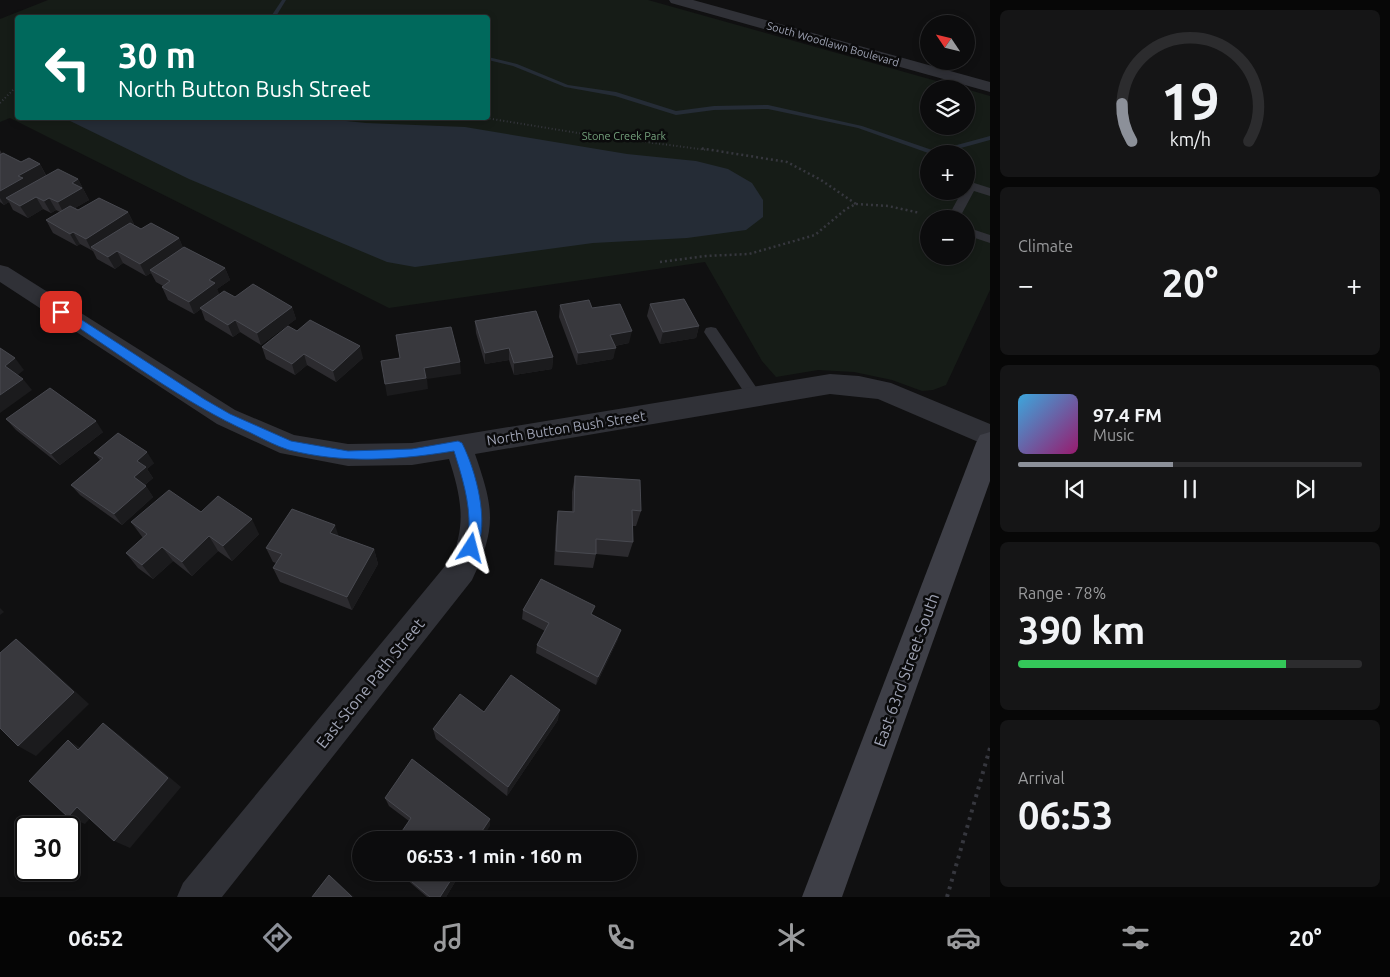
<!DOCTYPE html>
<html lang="en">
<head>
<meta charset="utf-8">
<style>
	body { margin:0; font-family:Ubuntu,sans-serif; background:#151516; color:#f1f3f6; height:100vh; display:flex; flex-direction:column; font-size:19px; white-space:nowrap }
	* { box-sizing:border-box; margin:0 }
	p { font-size:16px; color:#9a9b9d }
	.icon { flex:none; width:28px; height:28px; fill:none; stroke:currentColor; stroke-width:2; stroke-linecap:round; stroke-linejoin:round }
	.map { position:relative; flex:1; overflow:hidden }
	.side { display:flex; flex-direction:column; gap:10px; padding:10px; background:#070707; width:400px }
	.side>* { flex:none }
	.banner { position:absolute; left:15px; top:15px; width:475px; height:105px; border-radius:5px; box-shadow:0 2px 8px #0003,0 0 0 1px #2c2c2e; background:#00695c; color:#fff; overflow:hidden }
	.needle { width:32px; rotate:305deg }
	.fabs { position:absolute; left:920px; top:15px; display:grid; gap:10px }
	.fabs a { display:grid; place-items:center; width:55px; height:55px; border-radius:50%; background:#0c0c0d; box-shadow:0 2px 8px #0003,0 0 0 1px #2c2c2e; font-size:25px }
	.speed { position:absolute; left:15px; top:816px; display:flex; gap:10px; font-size:25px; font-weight:700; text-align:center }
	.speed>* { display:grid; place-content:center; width:65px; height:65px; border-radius:50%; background:#0c0c0d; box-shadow:0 2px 8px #0003,0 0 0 1px #2c2c2e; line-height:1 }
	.speed .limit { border:2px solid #111; border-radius:8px; background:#fff; color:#111 }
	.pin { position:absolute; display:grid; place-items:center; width:42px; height:42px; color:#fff; margin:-21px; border-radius:10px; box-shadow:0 2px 8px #0006 }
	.me { position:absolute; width:55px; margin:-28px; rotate:9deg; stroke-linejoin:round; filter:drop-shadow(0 0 4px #0008) }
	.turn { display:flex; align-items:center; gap:18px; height:105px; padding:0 20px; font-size:22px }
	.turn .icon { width:65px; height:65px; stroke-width:2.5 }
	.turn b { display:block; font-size:35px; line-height:42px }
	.big { font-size:38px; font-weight:700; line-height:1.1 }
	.side .tile { flex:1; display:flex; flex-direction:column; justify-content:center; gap:8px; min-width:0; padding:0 18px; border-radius:8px; background:#151516 }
	.side .dial { align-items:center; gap:0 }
	.dial svg { height:130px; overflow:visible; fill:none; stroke:#2c2c2e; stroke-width:7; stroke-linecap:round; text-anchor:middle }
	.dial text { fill:#f1f3f6; stroke:none }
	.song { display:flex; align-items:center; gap:15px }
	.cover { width:60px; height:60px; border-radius:8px; background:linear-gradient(135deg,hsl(200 70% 55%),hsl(320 70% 35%)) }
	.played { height:5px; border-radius:2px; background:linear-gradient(90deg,#8c9099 45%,#2c2c2e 45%) }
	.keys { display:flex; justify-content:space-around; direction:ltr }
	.heat { display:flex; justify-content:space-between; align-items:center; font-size:28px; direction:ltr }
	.charge { height:8px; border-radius:4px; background:linear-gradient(90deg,#34c759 78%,#2c2c2e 0) }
	.trip { position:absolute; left:352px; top:831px; width:285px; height:50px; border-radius:25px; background:#0c0c0d; box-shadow:0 2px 8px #0003,0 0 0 1px #2c2c2e; font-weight:700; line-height:50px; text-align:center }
	.tabs { display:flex; height:80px; justify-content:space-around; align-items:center; background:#050505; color:#9a9b9d }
	.tabs .icon { width:35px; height:35px }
	.tabs .current { color:#8c9099 }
	.tabs b { font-size:22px; color:#f1f3f6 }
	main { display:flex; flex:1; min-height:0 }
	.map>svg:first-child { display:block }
</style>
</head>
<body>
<main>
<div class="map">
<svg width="990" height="897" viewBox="0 0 990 897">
	<rect width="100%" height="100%" fill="#101011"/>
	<path fill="#161c17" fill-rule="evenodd" d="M48,0H648L965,89H929V126H966V89L990,96V290L946,385L933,390L922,391L892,380L854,372L818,370L776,377L762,361L705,262L389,308L10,118L0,122V19ZM18,18H488V118H18ZM929,154H966V191H929ZM929,219H966V256H929Z"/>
	<polygon fill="#252c36" points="64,118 317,118 366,123 465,127 627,154 696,161 728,169 752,183 763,200 763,217 746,230 687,238 593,243 415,267 387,262 189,179"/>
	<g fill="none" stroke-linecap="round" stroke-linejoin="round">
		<g fill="#252c36" fill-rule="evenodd">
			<polygon points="282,0 286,0 275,18 270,18"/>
			<polygon points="488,57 517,64 568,85 616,92 676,111 714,106 768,105 862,126 935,151 990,136 990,140 939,154 931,154 858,128 768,109 714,110 676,115 615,96 565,87 513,66 488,60"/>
		</g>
		<g stroke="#36373e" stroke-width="2" stroke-dasharray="1 2.5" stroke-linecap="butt">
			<polyline points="0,103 18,85"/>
			<polyline points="486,118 578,133 707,150"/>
		</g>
		<g stroke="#36373e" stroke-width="2.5" stroke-dasharray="2 3" stroke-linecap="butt">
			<polyline points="856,204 888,206 920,213"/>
			<polyline points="660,262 706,256 749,254 815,235 846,209 856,204 821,180 787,162 699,148"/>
		</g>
		<polyline stroke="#36373e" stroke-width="4" stroke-dasharray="3 5" stroke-linecap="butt" points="947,897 990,748"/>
		<g fill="#303137" fill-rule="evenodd">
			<polygon points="971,182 990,188 990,196 974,191 959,219 947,219 962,191 966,191 966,184"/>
			<polygon points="966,227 990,235 990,243 966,235"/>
			<polygon points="711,327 716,328 760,393 763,397 760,401 755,403 750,401 704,332 706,328"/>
		</g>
		<g fill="#303137" fill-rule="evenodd">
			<polygon points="669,0 693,0 990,82 990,92 671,3"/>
			<path d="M0,265L8,267L235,410L294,435L348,444L412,443L830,374L859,376L891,383L990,424V447L878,399L830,394L475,454C494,509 497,527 472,580L222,897H177L183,883L450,560C468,526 460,493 449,459L412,465L348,466L280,453L217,424L0,282Z"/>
		</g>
		<polygon fill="#3e3f47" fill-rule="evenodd" points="990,432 990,481 842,897 802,897 976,443 980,435"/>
	</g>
	<g fill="#2c2b2f">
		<polygon points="0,150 2,154 21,162 40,164 46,175 78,179 89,200 75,208 78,210 128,212 134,224 133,225 141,229 179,238 183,248 225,268 230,280 217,289 219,295 292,307 296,319 261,345 240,332 233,337 205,320 201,309 194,314 168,300 162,287 163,286 156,282 151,273 146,276 123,263 115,269 97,259 93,251 80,244 77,246 53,233 46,220 60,212 56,210 51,213 43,209 28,218 13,210 9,202 4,205 0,202"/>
		<polygon points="650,304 699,326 696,338 660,344 647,316"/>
		<polygon points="560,305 592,308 629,343 615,346 613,359 577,365 559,317"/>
		<polygon points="475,321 553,357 552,369 514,375 509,360 485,364 476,333"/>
		<polygon points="297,331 363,358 336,382 307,365 295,375 266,359 262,347"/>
		<polygon points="6,419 103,432 60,465 16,430"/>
		<polygon points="94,453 154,463 147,469 153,478 145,485 153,497 122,525 80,495 71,485 100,460"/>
		<polygon points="575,476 641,511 636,526 632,526 633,542 628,557 596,554 593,568 554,565 556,526 558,511 572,511 572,492"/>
		<polygon points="201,512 259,534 232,561 218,551 192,576 173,561 153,579 138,568 126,553 143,538 131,522"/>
		<polygon points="339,536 374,549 378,564 352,610 280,582 273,568 276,563 273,562 266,548"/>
		<polygon points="523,610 592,615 618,639 596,685 536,653 537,645 545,631 522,619"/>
		<polygon points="484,712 558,720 507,796 436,739 433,729"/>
		<polygon points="385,798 490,826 409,821 389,806"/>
		<polygon points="398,872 461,872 446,897 427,897"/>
	</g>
	<g fill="#1b1b1d">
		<polygon points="40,164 46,176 6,198 9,202 4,205 0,198 0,191 18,176"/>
		<polygon points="78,179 89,200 64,214 58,202 72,183"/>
		<polygon points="36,197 43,209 28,218 20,206"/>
		<polygon points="49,198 56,210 51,213 44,201"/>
		<polygon points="128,212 134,224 95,249 91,247 92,251 86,239"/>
		<polygon points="73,232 80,244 77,246 70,234"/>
		<polygon points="179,238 184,250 150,270 151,273 146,276 140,264"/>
		<polygon points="117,251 123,263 115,269 108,257"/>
		<polygon points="225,268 230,280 217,289 220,295 200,308 201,309 194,314 189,302 209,280"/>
		<polygon points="292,307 296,319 261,345 257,333"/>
		<polygon points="235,320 240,332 233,337 228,325"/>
		<polygon points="699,326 696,338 660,344 663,332"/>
		<polygon points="632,331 629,343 608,347 610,335"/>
		<polygon points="360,346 363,358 336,382 333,371"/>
		<polygon points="509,348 509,360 485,364 485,353"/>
		<polygon points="616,348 613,359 577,365 578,353"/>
		<polygon points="304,354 307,365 295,375 292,364"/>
		<polygon points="553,357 552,369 514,375 514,363"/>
		<polygon points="15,358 24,370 14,378 5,366"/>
		<polygon points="460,362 461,374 427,379 428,389 387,396 385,384 424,368"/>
		<polygon points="23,379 32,390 0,413 0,395"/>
		<polygon points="96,421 103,432 60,465 51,454"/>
		<polygon points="147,452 154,463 147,469 153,478 141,488 134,477 137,461"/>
		<polygon points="146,486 153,497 122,525 114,514"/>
		<polygon points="252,519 259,534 232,561 223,546"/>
		<polygon points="335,525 340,540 330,533"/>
		<polygon points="209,536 218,551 192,576 182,562"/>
		<polygon points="162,547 173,561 153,579 142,565"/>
		<polygon points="374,549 378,564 352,610 347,597"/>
		<polygon points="0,608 4,612 0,615"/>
		<polygon points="621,630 618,639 596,685 598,677"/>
		<polygon points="16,639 32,652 89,704 36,756 18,746"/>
		<polygon points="560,710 558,720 507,796 508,787"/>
		<polygon points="103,723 118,734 181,787 130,848 114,841"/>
		<polygon points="68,740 84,750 78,750"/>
		<polygon points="77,807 93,815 85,824 68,817"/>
		<polygon points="490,819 490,826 481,840 476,840"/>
		<polygon points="456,872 461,872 446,897 440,897"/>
		<polygon points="329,875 336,881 354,897 352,897"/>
	</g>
	<g fill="#38383d" stroke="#484950">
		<polygon points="3,153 21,162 29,158 40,164 18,176 23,178 0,191 0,155"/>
		<polygon points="58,169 78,179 72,183 82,188 58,202 49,198 44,201 36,197 20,206 6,198"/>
		<polygon points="99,198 128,212 86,239 73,232 70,234 46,220 70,206 78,210"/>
		<polygon points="130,223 141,229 151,223 179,238 140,264 117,251 108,257 91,247"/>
		<polygon points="184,247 225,268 209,280 215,283 189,302 162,287 170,281 150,270"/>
		<polygon points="253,284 292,307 257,333 235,320 228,325 200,308 224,291 235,297"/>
		<polygon points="684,299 699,326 663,332 650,304"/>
		<polygon points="589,300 592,308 620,304 632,331 610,335 616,348 578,353 560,305"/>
		<polygon points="536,311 553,357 514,363 509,348 485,353 475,321"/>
		<polygon points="310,320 360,346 333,371 304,354 292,364 262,347 288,326 297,331"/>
		<polygon points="451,327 460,362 424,368 426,378 385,384 381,361 400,358 396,335"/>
		<polygon points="0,348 15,358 5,366 23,379 0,395"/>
		<polygon points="50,388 96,421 51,454 6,419"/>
		<polygon points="118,433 147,452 137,461 146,467 134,477 146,486 114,514 71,485 103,458 94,453"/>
		<polygon points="575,476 640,480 641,511 632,510 633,542 596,539 596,554 556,551 558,511 574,512"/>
		<polygon points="169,490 201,512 218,496 252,519 223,546 209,536 182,562 162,547 142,565 126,553 147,534 131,522"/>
		<polygon points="292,509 335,525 330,533 374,549 347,597 273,568 282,554 266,548"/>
		<polygon points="541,579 595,606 591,614 621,630 598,677 537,645 549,623 523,610"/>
		<polygon points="16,639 74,692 18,746 0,728 0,653"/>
		<polygon points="511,675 560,710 508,787 433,729 460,694 484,712"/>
		<polygon points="103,723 168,778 114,841 77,807 68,817 29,781 68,740 78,750"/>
		<polygon points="412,759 490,819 476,840 396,840 411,818 385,798"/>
		<polygon points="400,872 456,872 440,897 430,897"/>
		<polygon points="329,875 352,897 312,897"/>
	</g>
	<path fill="#1a73e8" stroke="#114b97" d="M58,309H65L204,399L230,414L291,441L348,451L412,449L458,441L462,443C476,471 490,522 476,552L471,553L467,552C463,544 469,536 469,529C470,501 462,477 454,451C399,460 344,464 289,450C276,446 263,439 251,433C182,402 121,355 58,314Z"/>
	<g text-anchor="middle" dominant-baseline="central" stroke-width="5" stroke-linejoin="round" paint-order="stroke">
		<g font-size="11" fill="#9fa3b4" stroke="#0b0b0c">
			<text transform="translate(833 44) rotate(16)">South Woodlawn Boulevard</text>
		</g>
		<g font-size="11" fill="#74a17c" stroke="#0b0b0c">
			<text x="624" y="136">Stone Creek Park</text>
		</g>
		<g font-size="14" fill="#9fa3b4" stroke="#0b0b0c">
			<text transform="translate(566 428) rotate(-9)">North Button Bush Street</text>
		</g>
		<g font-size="16" fill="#9fa3b4" stroke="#0b0b0c">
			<text transform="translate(906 670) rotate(-70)">East 63rd Street South</text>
			<text transform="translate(370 683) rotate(-51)">East Stone Path Street</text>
		</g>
	</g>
</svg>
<div class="fabs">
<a><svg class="needle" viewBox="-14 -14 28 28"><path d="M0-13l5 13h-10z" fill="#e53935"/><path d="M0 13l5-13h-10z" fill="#9a9b9d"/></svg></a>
<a><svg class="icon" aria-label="layers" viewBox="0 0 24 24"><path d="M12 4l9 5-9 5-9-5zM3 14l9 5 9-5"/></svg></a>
<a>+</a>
<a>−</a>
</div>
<div class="speed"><div class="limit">30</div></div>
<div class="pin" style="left:61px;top:312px;background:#d93025"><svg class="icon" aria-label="arrive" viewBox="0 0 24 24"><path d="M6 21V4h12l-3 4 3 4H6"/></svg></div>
<svg class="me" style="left:471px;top:548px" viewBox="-20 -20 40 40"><path d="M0-17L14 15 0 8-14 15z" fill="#1a73e8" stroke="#fff" stroke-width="4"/></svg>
<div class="trip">06:53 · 1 min · 160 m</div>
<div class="banner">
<div class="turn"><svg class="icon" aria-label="left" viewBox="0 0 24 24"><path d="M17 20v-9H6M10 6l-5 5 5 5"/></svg><div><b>30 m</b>North Button Bush Street</div></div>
</div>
</div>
<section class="side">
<div class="tile dial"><svg viewBox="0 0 100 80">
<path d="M14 69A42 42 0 1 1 86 69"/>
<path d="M14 69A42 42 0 0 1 8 46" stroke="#8c9099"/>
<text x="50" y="56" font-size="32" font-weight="700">19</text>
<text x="50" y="72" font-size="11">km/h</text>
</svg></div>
<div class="tile"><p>Climate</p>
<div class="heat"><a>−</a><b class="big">20°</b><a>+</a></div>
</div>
<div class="tile">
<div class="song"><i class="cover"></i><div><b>97.4 FM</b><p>Music</p></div></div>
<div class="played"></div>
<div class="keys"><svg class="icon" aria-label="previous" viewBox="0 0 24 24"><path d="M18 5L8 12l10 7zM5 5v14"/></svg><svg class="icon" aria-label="pause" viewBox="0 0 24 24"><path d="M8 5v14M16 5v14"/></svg><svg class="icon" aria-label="next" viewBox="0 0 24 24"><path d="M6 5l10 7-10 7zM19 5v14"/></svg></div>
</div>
<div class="tile"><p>Range · 78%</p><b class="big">390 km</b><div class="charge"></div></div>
<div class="tile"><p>Arrival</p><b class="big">06:53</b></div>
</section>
</main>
<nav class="tabs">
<b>06:52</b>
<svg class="icon current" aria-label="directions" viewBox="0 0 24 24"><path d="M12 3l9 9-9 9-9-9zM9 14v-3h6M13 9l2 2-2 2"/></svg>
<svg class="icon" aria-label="music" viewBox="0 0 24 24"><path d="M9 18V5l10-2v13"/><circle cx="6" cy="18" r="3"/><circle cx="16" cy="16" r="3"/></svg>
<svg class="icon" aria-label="phone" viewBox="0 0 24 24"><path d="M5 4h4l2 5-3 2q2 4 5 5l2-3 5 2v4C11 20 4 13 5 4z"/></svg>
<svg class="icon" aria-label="climate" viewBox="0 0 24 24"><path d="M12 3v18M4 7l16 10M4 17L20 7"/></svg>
<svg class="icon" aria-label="car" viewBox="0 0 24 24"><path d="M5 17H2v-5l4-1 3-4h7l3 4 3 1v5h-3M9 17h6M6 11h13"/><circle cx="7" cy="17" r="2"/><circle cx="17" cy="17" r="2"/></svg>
<svg class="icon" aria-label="filters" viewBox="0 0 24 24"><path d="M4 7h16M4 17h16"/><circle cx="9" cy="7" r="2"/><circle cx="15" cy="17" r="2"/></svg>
<b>20°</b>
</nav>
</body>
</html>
